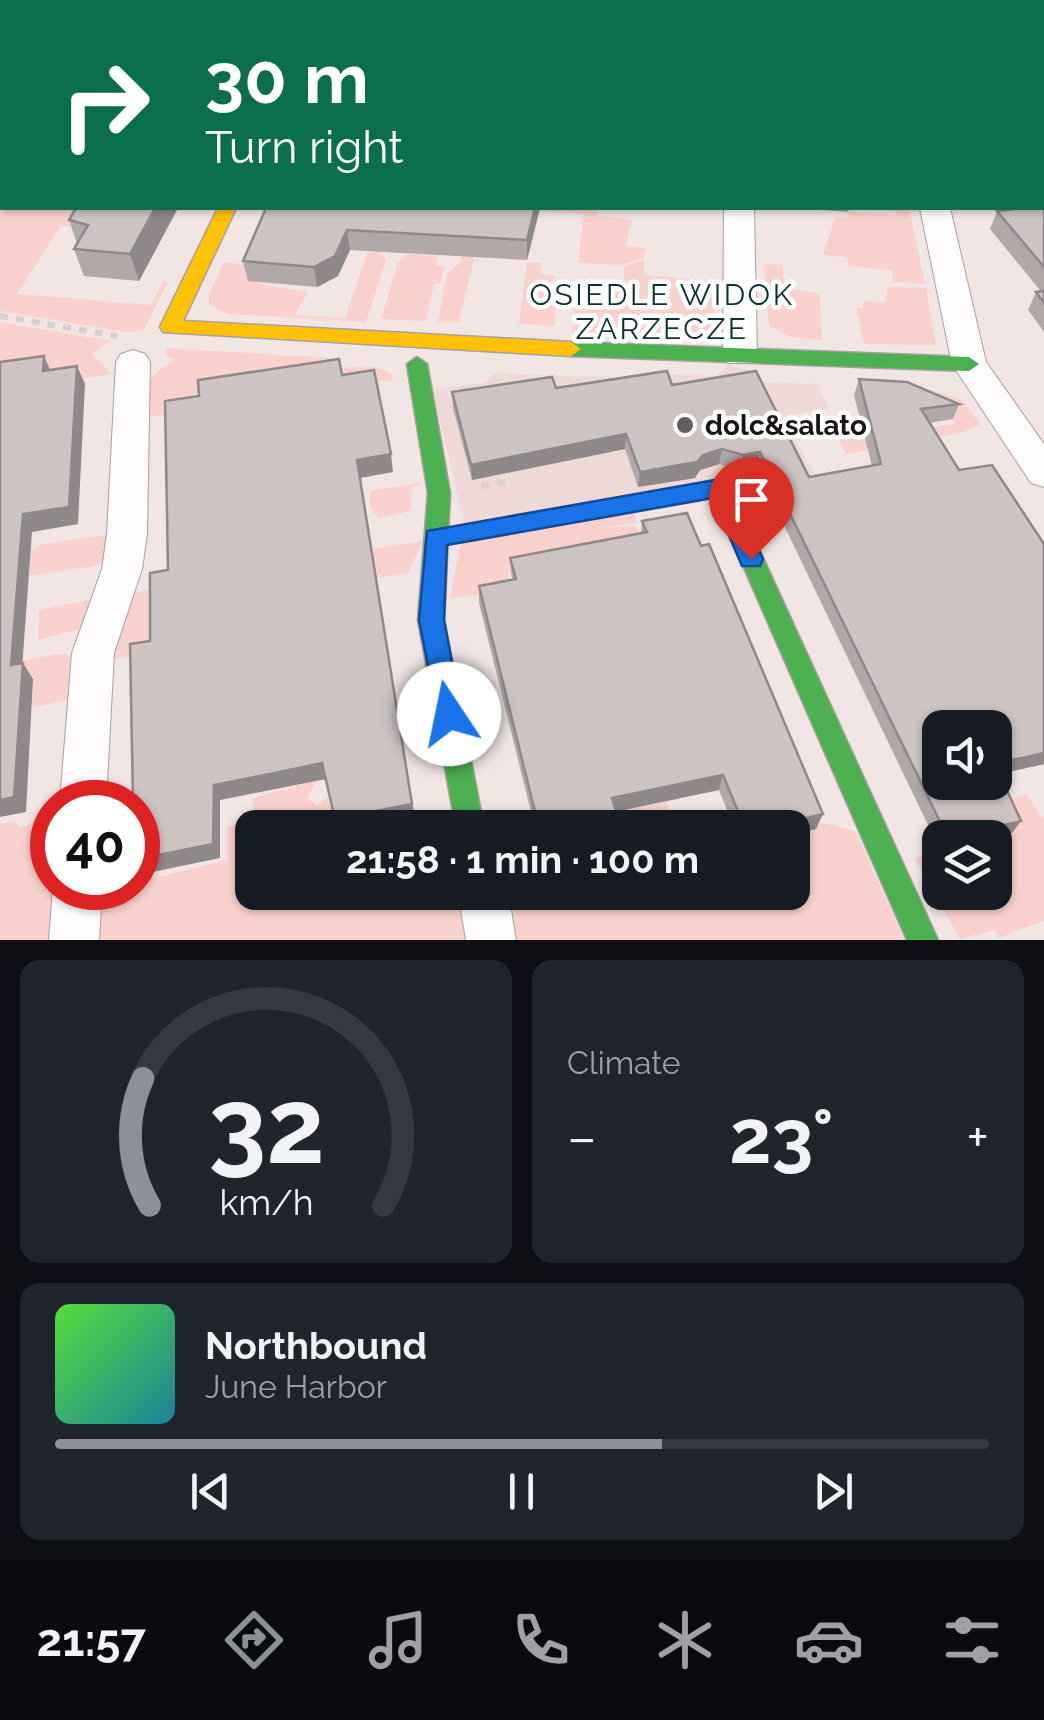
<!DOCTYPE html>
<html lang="en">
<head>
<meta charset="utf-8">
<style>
	body { margin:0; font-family:Raleway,sans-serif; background:#20242c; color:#f1f3f6; height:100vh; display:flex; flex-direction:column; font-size:38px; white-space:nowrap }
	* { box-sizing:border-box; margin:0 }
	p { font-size:32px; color:#9ea1a6 }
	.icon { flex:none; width:55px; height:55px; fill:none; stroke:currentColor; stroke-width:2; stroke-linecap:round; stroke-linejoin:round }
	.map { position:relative; height:940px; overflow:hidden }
	.panel { display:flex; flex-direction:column; gap:20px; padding:20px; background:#0d0f14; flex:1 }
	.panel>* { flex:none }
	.banner { position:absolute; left:0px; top:0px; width:1045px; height:210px; box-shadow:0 2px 8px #0004; background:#0b6e4f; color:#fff; overflow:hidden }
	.controls { position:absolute; left:922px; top:710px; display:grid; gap:20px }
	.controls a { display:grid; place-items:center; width:90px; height:90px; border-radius:20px; background:#171b24; box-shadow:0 2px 8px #0004; font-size:50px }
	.speed { position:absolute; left:30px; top:780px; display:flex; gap:20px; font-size:50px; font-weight:700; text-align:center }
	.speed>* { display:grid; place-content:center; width:130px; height:130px; border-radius:50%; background:#171b24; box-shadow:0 2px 8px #0004; line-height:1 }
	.speed .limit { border:15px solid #d22; background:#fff; color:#111 }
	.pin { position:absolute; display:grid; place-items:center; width:85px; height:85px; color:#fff; margin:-102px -42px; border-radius:50% 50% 50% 0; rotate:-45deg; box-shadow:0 0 10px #0007 }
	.pin .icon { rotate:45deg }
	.me { position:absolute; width:110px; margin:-55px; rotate:349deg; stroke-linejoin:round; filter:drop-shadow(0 0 8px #0008) }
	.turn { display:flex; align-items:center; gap:35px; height:210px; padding:0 40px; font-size:45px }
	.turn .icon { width:130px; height:130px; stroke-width:2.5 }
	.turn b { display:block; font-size:70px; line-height:85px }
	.big { font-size:75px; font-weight:700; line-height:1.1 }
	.panel .widget { flex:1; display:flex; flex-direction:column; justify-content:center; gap:15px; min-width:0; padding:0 35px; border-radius:20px; background:#20242c }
	.panel .dial { align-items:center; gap:0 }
	.dial svg { height:260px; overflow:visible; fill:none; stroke:#363941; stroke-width:7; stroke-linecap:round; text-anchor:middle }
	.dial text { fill:#f1f3f6; stroke:none }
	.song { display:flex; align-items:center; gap:30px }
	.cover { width:120px; height:120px; border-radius:15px; background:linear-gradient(135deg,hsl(110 70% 55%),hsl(190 70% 35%)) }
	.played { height:10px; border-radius:5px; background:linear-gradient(90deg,#8c9099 65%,#363941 65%) }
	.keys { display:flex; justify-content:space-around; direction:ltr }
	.heat { display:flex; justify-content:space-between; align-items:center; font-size:55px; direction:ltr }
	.panel .tiles { flex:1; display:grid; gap:20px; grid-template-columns:1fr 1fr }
	.widget:last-child { grid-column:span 2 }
	.trip { position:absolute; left:235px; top:810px; width:575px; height:100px; border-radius:20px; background:#171b24; box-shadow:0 2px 8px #0004; font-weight:700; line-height:100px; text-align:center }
	.menu { display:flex; height:160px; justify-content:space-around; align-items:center; background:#090b0e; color:#9ea1a6 }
	.menu .icon { width:70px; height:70px }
	.menu .on { color:#8c9099 }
	.menu b { font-size:45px; color:#f1f3f6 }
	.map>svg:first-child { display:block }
</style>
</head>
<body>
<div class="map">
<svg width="1044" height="940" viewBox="0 0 1044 940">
	<rect width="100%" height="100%" fill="#f0e5e3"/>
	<polygon fill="#eed9d6" points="728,365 754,371 757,382 818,384 829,409 781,416 817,478 754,492 746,475 464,524 433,389 483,383 496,373 653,379 654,373 716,376"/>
	<g fill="#f8d1cc">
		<polygon points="0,0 292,0 2,2 2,208 113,208 79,227 61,226 17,294 151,305 164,280 168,282 144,330 126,332 0,311"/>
		<polygon points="496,208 598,208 598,216 632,220 625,246 646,248 644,257 622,265 578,263 584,214"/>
		<polygon points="895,208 909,208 925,284 893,282 892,270 849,266 847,257 823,255 835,218 849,217 849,212 896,215"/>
		<polygon points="394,210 380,254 386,260 366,322 228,314 209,304 209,294 224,262 262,267 256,277 264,285 308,292 295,315 345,318 369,248"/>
		<polygon points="472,216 484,217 459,322 438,322 447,273 460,263"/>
		<polygon points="409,254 438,256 436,266 445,266 440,283 434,284 426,321 381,319 398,263"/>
		<polygon points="644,259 644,275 715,281 715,318 711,330 690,337 572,333 576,283 624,285 624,267"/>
		<polygon points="527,262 542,263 540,274 556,276 546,287 549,299 557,302 554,326 519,324"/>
		<polygon points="764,264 783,265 784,288 820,294 822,340 791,337 769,326"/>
		<polygon points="888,287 926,288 936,345 864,344 856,308 862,308 864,301 886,302"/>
		<polygon points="0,322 110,341 92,354 112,374 51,384 0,381"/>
		<path d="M167,348L328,358V368L374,367L392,374L393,381L272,382L193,394L192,412L142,418C142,387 147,375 175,360L165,354Z"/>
		<polygon points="938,392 961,399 980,424 961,433 846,454 833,427 853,426 860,437 956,424"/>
		<polygon points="424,482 412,488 410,511 379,518 370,508 370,491"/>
		<polygon points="633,511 637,523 596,528 636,526 645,550 567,564 561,547 535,552 538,567 508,573 510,585 494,594 450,598 461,543"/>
		<polygon points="113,534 111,559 93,566 29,576 31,550 43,544"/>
		<polygon points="423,541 408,573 376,578 371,549"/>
		<polygon points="157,589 177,648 106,661 124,594"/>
		<polygon points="96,599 87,627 38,640 39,610"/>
		<polygon points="67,653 78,663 76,698 32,707 33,680 23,681 24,660"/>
		<polygon points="317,780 307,798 317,805 327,798 335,800 338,827 252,828 252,892 466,893 474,940 90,940 93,894 98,888 138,888 138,872 144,871 143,881 228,860 227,827 254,821 253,798"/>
		<polygon points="1027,795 1044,820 1044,921 999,938 994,930 960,939 914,858 940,851 940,892 995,892 994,837 1011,833 994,801"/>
		<polygon points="667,801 675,827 615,827 610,813"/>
		<polygon points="14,821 19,827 40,823 38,851 52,850 52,888 61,888 58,940 0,940 0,824"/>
		<polygon points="824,823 856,832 904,940 507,940 500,906 524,892 792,892 793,834"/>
	</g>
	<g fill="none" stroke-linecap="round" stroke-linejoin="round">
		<g stroke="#a89f9e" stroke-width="2">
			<polygon id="lane" points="715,482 721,484 724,489 721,494 715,496 440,543 434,541 431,536 434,531 440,529"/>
		</g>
		<g stroke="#a89f9e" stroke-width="2">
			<g id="street">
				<rect x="726" y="0" width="24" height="2"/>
				<rect x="881" y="0" width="24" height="2"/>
				<rect x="1042" y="63" width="2" height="16"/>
				<polygon points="724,208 754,208 757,355 752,363 728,363 723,355"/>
				<polygon points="920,208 950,208 986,362 1044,444 1044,487 1031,483 952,364"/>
				<polygon points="133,350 145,354 150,362 147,534 142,569 114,653 106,802 60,802 72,653 102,569 107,534 116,362 121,354"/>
				<polygon points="53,888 102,888 99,940 49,940"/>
				<polygon points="458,892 508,892 516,940 466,940"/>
			</g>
		</g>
		<g stroke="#a89f9e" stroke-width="3">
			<g id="fast">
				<polygon points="571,342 969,357 979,364 969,371 571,356 561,349"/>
				<polygon points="417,357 427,364 450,493 444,620 484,828 456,828 418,620 428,493 407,364"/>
				<polygon points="720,479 728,482 731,488 938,940 907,940 709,488 712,482"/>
			</g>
		</g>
		<g stroke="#a89f9e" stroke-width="3">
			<polygon id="slow" points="218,208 236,208 183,321 571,342 581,349 571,356 163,332 160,327"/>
		</g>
		<g stroke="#d5d1d0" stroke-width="6" stroke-dasharray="8 8" stroke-linecap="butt">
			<polyline points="0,316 117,336"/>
			<polyline points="481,486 510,481"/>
		</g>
		<use href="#lane" fill="#fdfbfb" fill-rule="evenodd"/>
		<use href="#street" fill="#fdfbfb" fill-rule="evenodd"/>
		<use href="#fast" fill="#4caf50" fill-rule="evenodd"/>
		<use href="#slow" fill="#ffc107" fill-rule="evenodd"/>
	</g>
	<g fill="#afa8a7">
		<polygon points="2,14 2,94 0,94 0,18"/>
		<polygon points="1044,85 1044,332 1028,310 1036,292 1038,292 1039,289 990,229 997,211 1003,210 1001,208 1042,208"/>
		<polygon points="178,208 139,281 84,276 74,249 77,243 69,220"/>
		<polygon points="266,208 540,208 527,260 350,250 338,276 317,287 248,281 243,261"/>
		<polygon points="618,208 653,208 653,210"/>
		<polygon points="793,208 849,208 848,212"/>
		<polygon points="859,379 959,404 953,419 929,423 1044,764 1000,774 1012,833 994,838 940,838 940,850 756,467 739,470 719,464 700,470 695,478 638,487 625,449 472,480 453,408 452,392 672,385 809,477 872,466 854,395"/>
		<polygon points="642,521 701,546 823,814 816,829 792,834 792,828 734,828 719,790 616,811 621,828 535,828 479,603 479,586 512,580 510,558 641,533"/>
	</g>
	<g fill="#8f8888">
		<polygon points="152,0 169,0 170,2 150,2"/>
		<polygon points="269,0 287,0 286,2 268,2"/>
		<polygon points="155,208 178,208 139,281 130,254"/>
		<polygon points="535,208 540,208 527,260 527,240"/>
		<polygon points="347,230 350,250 338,276 317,287 314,267"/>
		<polygon points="44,356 52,374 43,371"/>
		<polygon points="77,366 85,384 78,524 32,532 21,682 11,665 23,514"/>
		<polygon points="626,434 625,449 472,480 471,465"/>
		<polygon points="722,449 719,464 700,470 695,478 638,487 640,472"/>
		<polygon points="760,452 756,467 739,470 743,455"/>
		<polygon points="391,454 393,472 360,478 415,818 369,828 337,828 335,819 357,460"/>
		<polygon points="23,663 33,679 26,812 0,817 0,800"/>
		<polygon points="1044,753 1044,764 995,775 995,764"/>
		<polygon points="322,763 326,779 220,800 220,858 143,874 138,865 138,859 214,785"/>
		<polygon points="723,775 719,790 610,813 612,798"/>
		<polygon points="823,814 816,829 792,834 792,828 764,828"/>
		<polygon points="1021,821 1012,833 994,838 951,838"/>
	</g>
	<g fill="#ccc3c2" stroke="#8f8888" stroke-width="2.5">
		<polygon points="14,0 152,0 150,2 12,2"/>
		<polygon points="223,0 269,0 268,2 221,2"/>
		<polygon points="367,0 600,0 599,2 367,2"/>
		<rect x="653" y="0" width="62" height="2"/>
		<polygon points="784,0 849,0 850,2 784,2"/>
		<polygon points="932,0 997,0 998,2 933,1"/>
		<polygon points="2,14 2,68 0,68 0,18"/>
		<polygon points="1044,85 1044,267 997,211 1021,208 1042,208 1042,86"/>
		<polygon points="76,208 155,208 130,254 74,249 88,225 69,220"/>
		<polygon points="266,208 535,208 527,240 347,230 335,256 314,267 243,261"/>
		<polygon points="1044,291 1044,303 1036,292"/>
		<polygon points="44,356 43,371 77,366 69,507 23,514 11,665 23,663 14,797 0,800 0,362"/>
		<polygon points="339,359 342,375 374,370 391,454 357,460 412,804 335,819 322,763 270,774 214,785 213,844 138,859 138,802 133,802 130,644 150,641 150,573 168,570 165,401 199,396 198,380"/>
		<polygon points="667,371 672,385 756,371 809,477 881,464 859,379 907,382 959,404 921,409 959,470 992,465 1044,544 1044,753 995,764 995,728 940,728 940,782 995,782 995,764 1021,821 948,838 760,452 743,455 722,449 703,455 697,462 640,472 626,434 471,465 452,392 552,377 556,388"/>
		<polygon points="687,513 701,546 709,544 823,814 764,828 745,828 723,775 612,798 621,828 539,828 479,586 516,579 510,558 647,532 642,521"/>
	</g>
	<polygon fill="#1a73e8" stroke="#114b97" stroke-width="2.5" points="720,479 728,482 763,559 760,566 742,566 713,498 447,545 444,620 462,714 458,722 449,726 439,722 419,620 427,531"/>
	<circle fill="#665d5c" stroke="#fff" stroke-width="4" cx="685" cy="425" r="10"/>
	<g text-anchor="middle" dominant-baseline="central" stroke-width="9" stroke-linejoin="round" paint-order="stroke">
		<g font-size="28" font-weight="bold" fill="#1b1413" stroke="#fff" text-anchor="start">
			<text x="705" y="425">dolc&amp;salato</text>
		</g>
		<g font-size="30" letter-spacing="2.5" fill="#0c2f33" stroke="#fff">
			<text x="662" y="294">OSIEDLE WIDOK<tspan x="662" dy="34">ZARZECZE</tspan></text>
		</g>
	</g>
</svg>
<div class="controls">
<a><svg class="icon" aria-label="sound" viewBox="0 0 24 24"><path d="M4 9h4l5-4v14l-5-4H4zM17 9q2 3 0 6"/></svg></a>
<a><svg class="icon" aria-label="layers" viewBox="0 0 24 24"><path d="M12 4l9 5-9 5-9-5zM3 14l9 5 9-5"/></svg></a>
</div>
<div class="speed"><div class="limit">40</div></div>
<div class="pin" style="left:751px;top:559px;background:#d93025"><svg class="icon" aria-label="arrive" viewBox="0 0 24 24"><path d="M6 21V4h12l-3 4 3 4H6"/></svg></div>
<svg class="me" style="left:449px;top:714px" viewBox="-20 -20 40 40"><circle r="19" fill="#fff"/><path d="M0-13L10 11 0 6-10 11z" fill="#1a73e8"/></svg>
<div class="trip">21:58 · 1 min · 100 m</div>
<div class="banner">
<div class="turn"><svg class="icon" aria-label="right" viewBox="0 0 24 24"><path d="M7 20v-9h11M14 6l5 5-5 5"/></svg><div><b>30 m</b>Turn right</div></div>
</div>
</div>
<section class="panel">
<div class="tiles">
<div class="widget dial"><svg viewBox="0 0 100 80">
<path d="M14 69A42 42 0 1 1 86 69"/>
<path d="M14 69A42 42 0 0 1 12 30" stroke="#8c9099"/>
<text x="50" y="56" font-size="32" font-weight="700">32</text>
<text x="50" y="72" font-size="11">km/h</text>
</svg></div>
<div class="widget"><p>Climate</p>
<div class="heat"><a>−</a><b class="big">23°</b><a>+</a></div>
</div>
<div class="widget">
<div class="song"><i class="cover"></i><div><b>Northbound</b><p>June Harbor</p></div></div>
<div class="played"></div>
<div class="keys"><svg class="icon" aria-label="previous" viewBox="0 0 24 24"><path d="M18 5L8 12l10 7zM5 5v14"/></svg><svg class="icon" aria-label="pause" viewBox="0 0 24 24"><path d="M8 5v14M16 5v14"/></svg><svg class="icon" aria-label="next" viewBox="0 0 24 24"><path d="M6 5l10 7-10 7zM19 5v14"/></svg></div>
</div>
</div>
</section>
<nav class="menu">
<b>21:57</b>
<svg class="icon on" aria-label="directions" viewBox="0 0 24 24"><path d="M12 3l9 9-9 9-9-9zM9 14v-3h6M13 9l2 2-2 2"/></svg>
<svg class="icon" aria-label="music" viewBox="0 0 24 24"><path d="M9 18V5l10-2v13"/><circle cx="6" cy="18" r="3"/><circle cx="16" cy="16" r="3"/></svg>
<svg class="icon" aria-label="phone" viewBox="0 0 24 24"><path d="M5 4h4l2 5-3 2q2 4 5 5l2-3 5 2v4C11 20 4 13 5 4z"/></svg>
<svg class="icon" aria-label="climate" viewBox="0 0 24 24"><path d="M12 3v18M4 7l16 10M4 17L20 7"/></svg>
<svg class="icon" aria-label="car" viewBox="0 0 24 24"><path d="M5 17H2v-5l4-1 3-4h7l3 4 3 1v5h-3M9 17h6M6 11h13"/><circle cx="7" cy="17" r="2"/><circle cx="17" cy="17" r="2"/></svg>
<svg class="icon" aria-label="filters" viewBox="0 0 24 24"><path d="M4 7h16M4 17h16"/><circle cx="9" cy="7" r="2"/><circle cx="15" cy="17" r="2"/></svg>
</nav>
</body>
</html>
